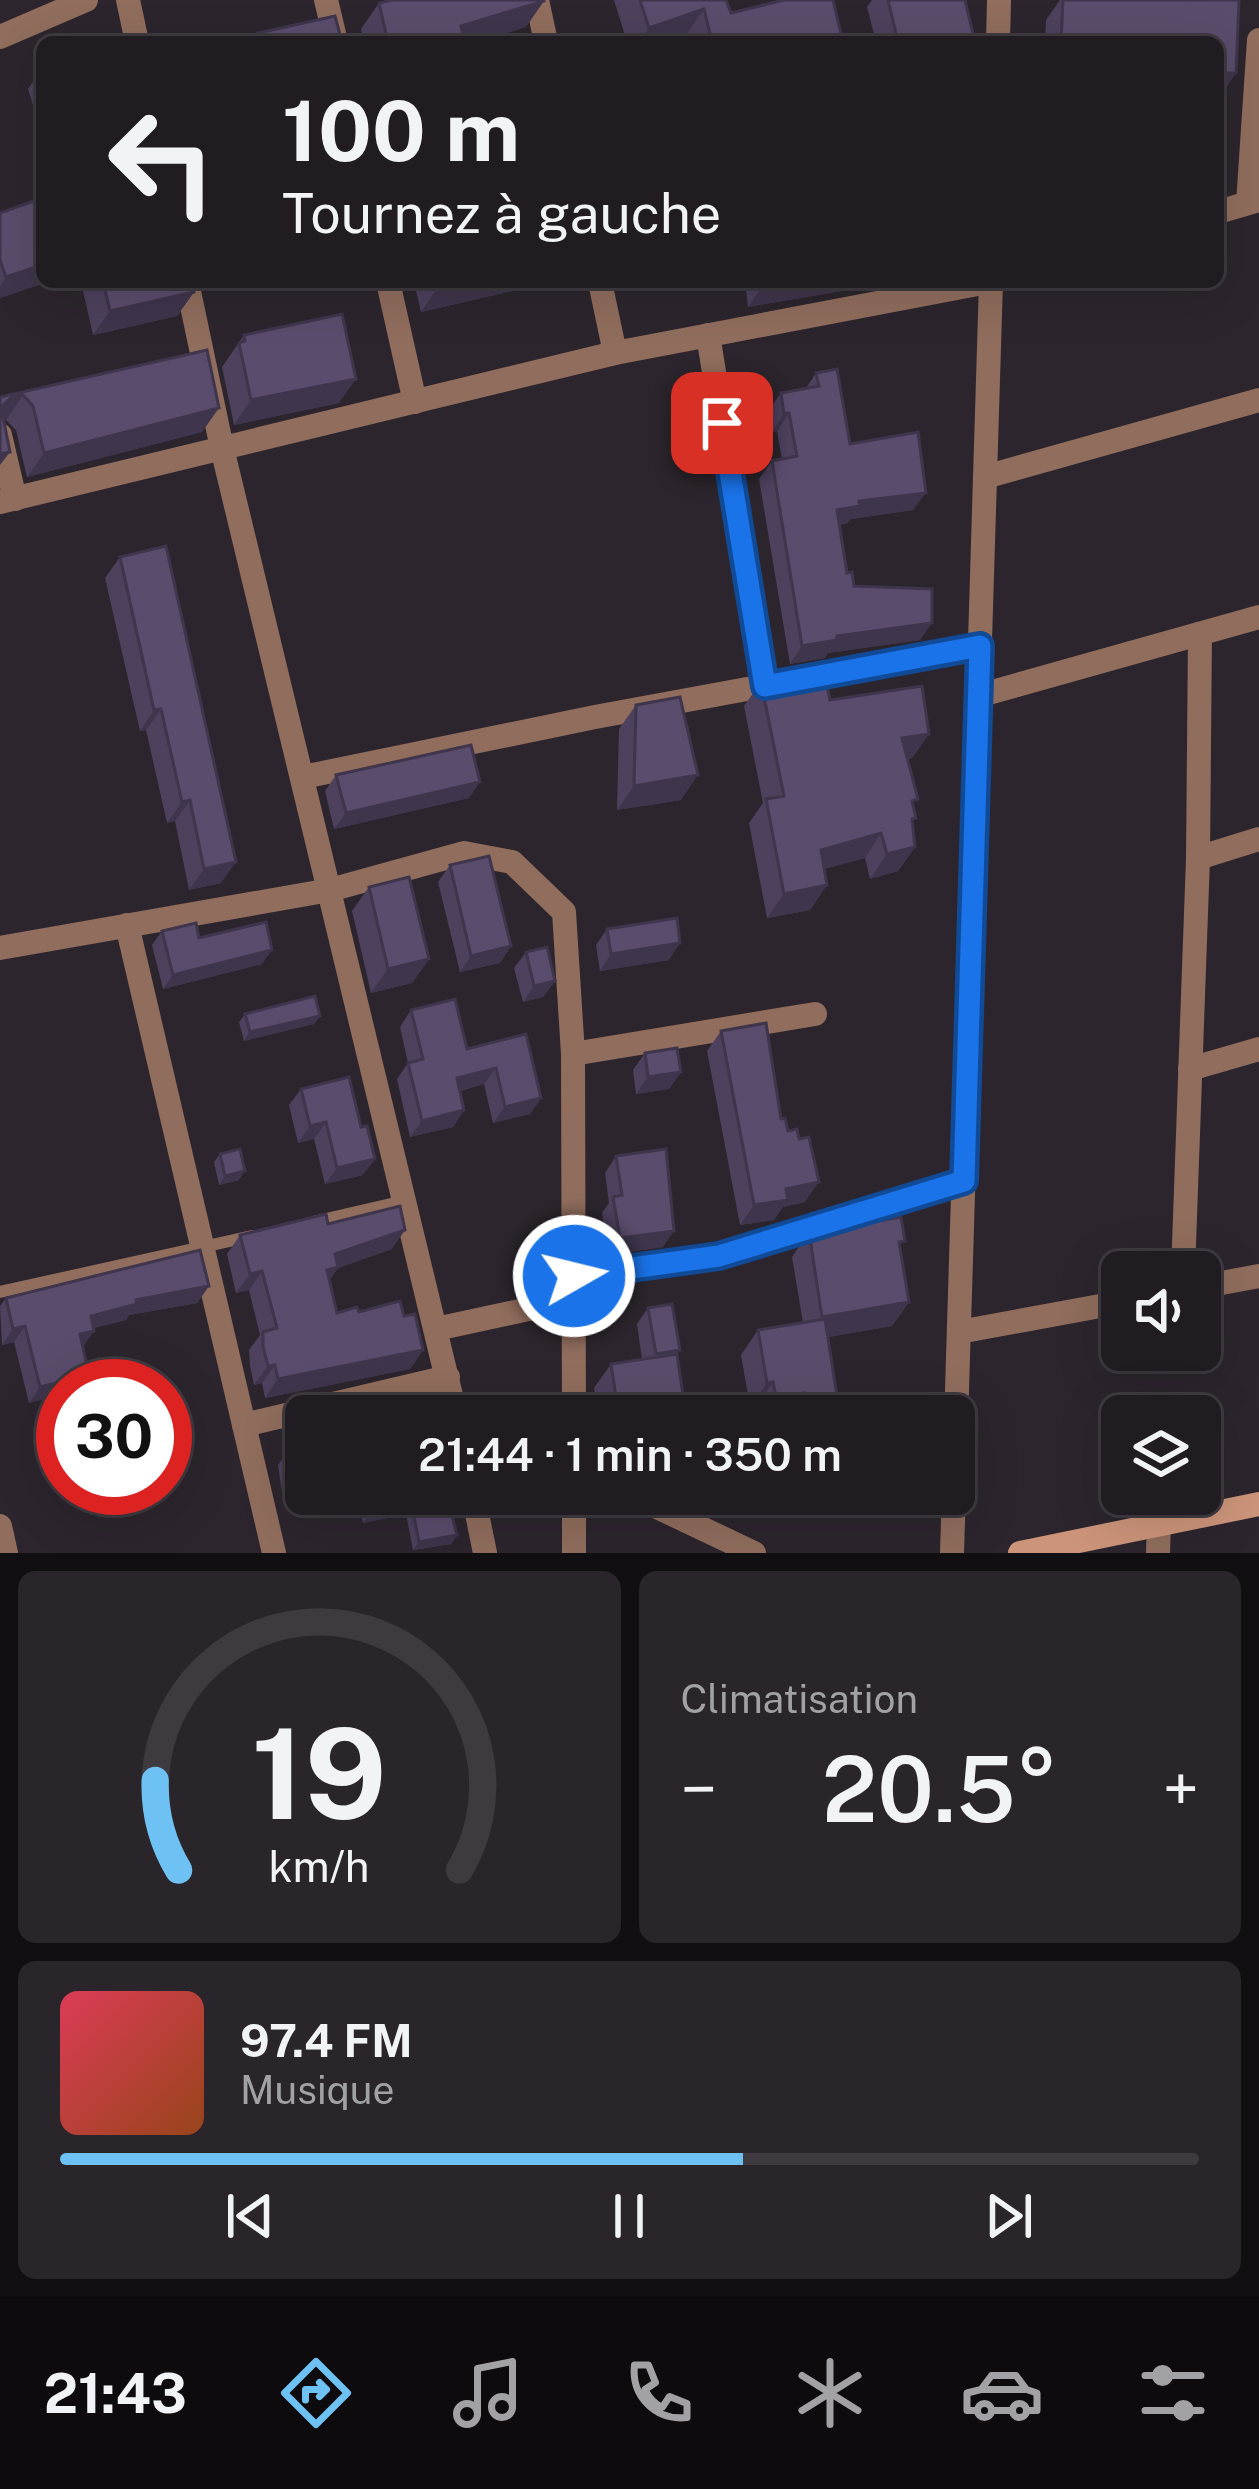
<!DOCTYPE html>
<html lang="fr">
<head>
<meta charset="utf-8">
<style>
	body { margin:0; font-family:"Public Sans",sans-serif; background:#29252a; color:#f1f3f6; height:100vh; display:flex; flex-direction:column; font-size:45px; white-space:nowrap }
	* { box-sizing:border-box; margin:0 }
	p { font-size:39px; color:#a2a1a5 }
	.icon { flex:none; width:66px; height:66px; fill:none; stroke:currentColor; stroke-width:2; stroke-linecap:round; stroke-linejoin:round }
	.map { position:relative; height:1553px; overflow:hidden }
	.side { display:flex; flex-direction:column; gap:18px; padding:18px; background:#120f13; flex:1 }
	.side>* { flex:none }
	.hud { position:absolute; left:36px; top:36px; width:1188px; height:252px; border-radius:18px; box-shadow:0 12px 48px #0002,0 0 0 3px #3e3a40; background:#211c22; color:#f1f3f6; overflow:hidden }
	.buttons { position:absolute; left:1101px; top:1251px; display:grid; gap:24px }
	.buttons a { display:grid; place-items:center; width:120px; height:120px; border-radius:18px; background:#211c22; box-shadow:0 12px 48px #0002,0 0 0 3px #3e3a40; font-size:60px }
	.speed { position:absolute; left:36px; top:1359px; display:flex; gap:24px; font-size:60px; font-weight:700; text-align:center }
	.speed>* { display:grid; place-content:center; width:156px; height:156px; border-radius:50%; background:#211c22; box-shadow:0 12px 48px #0002,0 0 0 3px #3e3a40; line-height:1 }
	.speed .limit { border:18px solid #d22; background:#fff; color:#111 }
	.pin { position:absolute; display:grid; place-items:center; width:102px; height:102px; color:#fff; margin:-51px; border-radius:24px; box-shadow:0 6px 18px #0006 }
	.me { position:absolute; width:132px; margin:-66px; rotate:82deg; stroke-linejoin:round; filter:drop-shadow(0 0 9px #0008) }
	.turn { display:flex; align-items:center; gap:42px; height:252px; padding:0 48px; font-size:54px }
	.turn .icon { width:156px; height:156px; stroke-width:2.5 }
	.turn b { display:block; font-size:84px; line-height:102px }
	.big { font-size:90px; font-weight:600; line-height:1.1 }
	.side .widget { flex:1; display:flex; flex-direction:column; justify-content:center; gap:18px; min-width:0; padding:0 42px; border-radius:18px; background:#29252a }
	.side .dial { align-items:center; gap:0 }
	.dial svg { height:312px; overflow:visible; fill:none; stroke:#3e3a40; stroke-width:7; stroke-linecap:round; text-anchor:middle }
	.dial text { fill:#f1f3f6; stroke:none }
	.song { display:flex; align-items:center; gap:36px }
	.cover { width:144px; height:144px; border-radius:18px; background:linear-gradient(135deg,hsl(350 70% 55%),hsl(20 70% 35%)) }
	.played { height:12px; border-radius:6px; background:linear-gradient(90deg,#6ec2f3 60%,#3e3a40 60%) }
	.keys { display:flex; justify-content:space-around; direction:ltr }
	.heat { display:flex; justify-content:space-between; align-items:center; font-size:66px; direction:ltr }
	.side .tiles { flex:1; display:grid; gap:18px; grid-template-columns:1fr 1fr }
	.widget:last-child { grid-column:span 2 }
	.trip { position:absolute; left:285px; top:1395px; width:690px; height:120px; border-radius:18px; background:#211c22; box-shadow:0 12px 48px #0002,0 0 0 3px #3e3a40; font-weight:600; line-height:120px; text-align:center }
	.tab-bar { display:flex; height:192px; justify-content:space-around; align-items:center; background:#0d0b0e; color:#a2a1a5 }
	.tab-bar .icon { width:84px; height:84px }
	.tab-bar .on { color:#6ec2f3 }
	.tab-bar b { font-size:54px; color:#f1f3f6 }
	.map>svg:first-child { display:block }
</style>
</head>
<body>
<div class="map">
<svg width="1259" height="1553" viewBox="0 0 1259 1553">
	<rect width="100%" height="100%" fill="#2c252d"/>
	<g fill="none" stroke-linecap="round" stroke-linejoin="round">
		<g stroke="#906d5d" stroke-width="12">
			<polyline points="313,1222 404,1201"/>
			<polyline points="0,1292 252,1236"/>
		</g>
		<g stroke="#906d5d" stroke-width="24">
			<polyline points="128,0 137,42"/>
			<polyline points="326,0 336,42"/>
			<polyline points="537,0 546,42"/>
			<polyline points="1248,203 1259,40"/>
			<polyline points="1218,212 1259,200"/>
			<polyline points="187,282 222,448 456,1416"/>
			<polyline points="388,282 415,402"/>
			<polyline points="600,282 615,353"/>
			<polyline points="708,335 765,686"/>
			<polyline points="0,435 15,499"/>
			<polyline points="985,477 1259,400"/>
			<polyline points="0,502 615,353 988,282"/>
			<polyline points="978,696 1259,617"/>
			<polyline points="303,777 595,717 980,646"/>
			<polyline points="1198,858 1259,839"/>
			<polyline points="127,925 274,1553"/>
			<polyline points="0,948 330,890 464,853 512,862 564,912 573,1054 574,1416"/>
			<polyline points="573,1054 815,1014"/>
			<polyline points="1190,1069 1259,1049"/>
			<polyline points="1183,1272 1198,858 1200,634"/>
			<polyline points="575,1276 719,1256 964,1181"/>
			<polyline points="1200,1287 1259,1276"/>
			<polyline points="436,1329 575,1299"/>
			<polyline points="959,1332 1122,1302"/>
			<polyline points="454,1407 484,1416"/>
			<polyline points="244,1425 448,1377"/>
			<polyline points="473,1494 485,1553"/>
			<polyline points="574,1494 574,1553"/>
			<polyline points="574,1504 640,1499 754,1553"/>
			<polyline points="0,1526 6,1553"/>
			<polyline points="1158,1553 1159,1523"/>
		</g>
		<g stroke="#906d5d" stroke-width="24">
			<polyline points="0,37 86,0"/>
			<polyline points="998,42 999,0"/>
			<polyline points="952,1553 991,282"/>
		</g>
		<polyline stroke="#cc947a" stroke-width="24" points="1020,1553 1259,1504"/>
	</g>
	<g fill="#4d415d">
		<polygon points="614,0 726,0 731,13 843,42 688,42 686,35 666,42 627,42"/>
		<polygon points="872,0 965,0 975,42 876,42 867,7"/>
		<polygon points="1060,0 1239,0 1236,73 1218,98 1218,42 1045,42 1046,20"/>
		<polygon points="379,3 526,27 477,42 364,42 361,29"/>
		<polygon points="42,69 42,131 41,131 28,89"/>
		<polygon points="0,213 42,282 47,282 0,298"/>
		<polygon points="81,282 192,282 194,292 177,316 93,335"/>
		<polygon points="414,282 551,282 421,312"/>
		<polygon points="745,282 895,282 748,307"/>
		<polygon points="244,335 339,403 234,425 222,367"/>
		<polygon points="207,350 202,432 27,477 16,430 6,420 0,397"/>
		<polygon points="816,373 850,444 913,510 851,519 847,523 839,525 847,573 854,586 920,640 828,653 825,658 790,664 759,479 772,461 782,459 777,431 772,432 768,411 781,393 806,388"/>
		<polygon points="120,557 221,883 189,890 175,821 167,823 146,730 140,731 105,578"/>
		<polygon points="761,682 830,700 929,734 912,758 908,759 913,805 912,823 915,847 898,871 870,879 865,858 824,869 827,885 810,910 767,918 749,823 763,803 744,706"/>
		<polygon points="636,705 681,800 617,810 619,729"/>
		<polygon points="336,775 469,798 334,829 325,791"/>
		<polygon points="450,865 511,946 500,963 460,972 438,882"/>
		<polygon points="369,887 429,959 412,983 371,993 352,911"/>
		<polygon points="607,929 669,960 600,971 596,945"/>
		<polygon points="162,931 262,964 163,989 152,945"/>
		<polygon points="526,952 555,981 543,997 523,1002 514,968"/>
		<polygon points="411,1010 541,1098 530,1114 493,1123 484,1084 460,1091 464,1110 453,1127 410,1137 397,1079 408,1063 400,1027"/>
		<polygon points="245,1014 320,1016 314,1024 244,1041 239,1022"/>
		<polygon points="721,1031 781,1119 805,1202 783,1207 774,1220 740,1225 707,1051"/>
		<polygon points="645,1053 681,1072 669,1089 636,1094 633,1070"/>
		<polygon points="301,1089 363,1175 325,1184 314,1139 298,1143 289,1105"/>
		<polygon points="220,1154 239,1180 219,1185 214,1162"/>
		<polygon points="616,1156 663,1247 608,1255 602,1213 609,1203 605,1173"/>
		<polygon points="328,1224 392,1249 338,1268 329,1280 337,1313 359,1312 404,1316 423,1350 410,1369 265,1398 262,1383 254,1385 250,1365 249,1350 260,1335 249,1290 236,1293 227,1254 240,1235"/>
		<polygon points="809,1232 909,1302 892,1326 828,1337 837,1396 823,1416 758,1416 756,1406 750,1407 741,1355 758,1330 803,1323 792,1257"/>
		<polygon points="209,1286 197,1303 129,1315 126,1320 94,1328 83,1347 89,1375 81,1386 63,1386 29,1403 14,1342 2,1345 0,1306 6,1298"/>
		<polygon points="648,1308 680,1350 677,1354 686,1416 599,1416 594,1388 611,1364 642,1359 637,1324"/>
		<polygon points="306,1447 306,1488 282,1492 278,1465 290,1449"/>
		<polygon points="365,1494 446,1509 457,1535 451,1544 413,1550 406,1514 363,1523 359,1502"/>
	</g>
	<g fill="#3f354c">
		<polygon points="544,1 526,27 477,42 450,42 461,26"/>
		<polygon points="704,9 686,35 666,42 639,42 649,28"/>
		<polygon points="1218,73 1236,73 1219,98 1218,98"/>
		<polygon points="42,265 42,282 47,282 0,298 0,286 6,277"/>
		<polygon points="329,282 354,282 323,291"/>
		<polygon points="471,282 551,282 421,312 436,290"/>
		<polygon points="778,282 895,282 748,307 764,284"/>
		<polygon points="194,292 177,316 93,335 110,311"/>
		<polygon points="356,379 339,403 234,425 251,400"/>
		<polygon points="14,395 23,395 6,420 0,419 0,409"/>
		<polygon points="219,408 202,432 27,477 44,453"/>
		<polygon points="789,413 777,431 772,432 784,414"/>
		<polygon points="10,452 0,465 0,454"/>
		<polygon points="926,493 913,510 851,519 847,523 824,528 837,510 859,501"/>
		<polygon points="932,623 920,640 828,653 825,658 790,664 802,646 837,636"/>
		<polygon points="161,709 146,730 140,731 154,710"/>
		<polygon points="929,734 912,758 885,763 902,738"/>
		<polygon points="698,775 681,800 617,810 634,786"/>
		<polygon points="480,782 469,798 334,829 346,813"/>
		<polygon points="190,800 175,821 167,823 182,802"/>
		<polygon points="881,833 865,858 804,874 821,850"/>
		<polygon points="915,847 898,871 870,879 887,854"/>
		<polygon points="236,862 221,883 189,890 204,869"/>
		<polygon points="827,885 810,910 767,918 784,894"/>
		<polygon points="680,943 669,960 600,971 611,954"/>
		<polygon points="511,946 500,963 460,972 471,956"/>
		<polygon points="272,950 262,964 163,989 173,975"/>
		<polygon points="429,959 412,983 371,993 388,969"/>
		<polygon points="555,981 543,997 523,1002 534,986"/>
		<polygon points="320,1016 314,1024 244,1041 250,1032"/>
		<polygon points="496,1068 484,1084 445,1094 457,1078"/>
		<polygon points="681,1072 669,1089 636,1094 648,1077"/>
		<polygon points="541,1098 530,1114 493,1123 505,1107"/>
		<polygon points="464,1110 453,1127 410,1137 422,1121"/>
		<polygon points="326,1122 314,1139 298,1143 310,1126"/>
		<polygon points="375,1159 363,1175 325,1184 337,1168"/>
		<polygon points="245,1171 239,1180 219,1185 225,1176"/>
		<polygon points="819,1182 805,1202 783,1207 774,1220 740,1225 754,1205 786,1189"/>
		<polygon points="405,1230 392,1249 338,1268 325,1286 313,1289 335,1254"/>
		<polygon points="674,1231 663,1247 608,1255 620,1238"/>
		<polygon points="262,1271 249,1290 236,1293 250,1274"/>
		<polygon points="209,1286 197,1303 129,1315 126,1320 79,1332 91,1316 136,1300"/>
		<polygon points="909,1302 892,1326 806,1341 822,1317"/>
		<polygon points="25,1326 14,1342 2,1345 13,1329"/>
		<polygon points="94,1331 83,1347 80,1334"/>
		<polygon points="423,1350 410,1369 265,1398 278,1379"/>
		<polygon points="275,1365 262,1383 254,1385 268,1366"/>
		<polygon points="89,1375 81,1386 63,1386 63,1395 29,1403 40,1387"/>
		<polygon points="773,1382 756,1406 750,1407 767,1383"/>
		<polygon points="804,1393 787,1416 763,1416 776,1397"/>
		<polygon points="837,1396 823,1416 795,1416 805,1402"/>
		<polygon points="306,1473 306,1488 282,1492 293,1475"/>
		<polygon points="412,1506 406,1514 363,1523 369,1514"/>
		<polygon points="457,1535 451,1544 413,1550 419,1542"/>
	</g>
	<g fill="#5a4c6c" stroke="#3f354c" stroke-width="3">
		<polygon points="392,0 544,0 544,1 461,26 465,42 388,42 379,3"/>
		<polygon points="640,0 726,0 731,13 784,0 833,0 843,42 712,42 704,9 649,28"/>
		<polygon points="888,0 965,0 975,42 898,42"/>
		<polygon points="1063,0 1239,0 1236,73 1218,73 1218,42 1061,42"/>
		<polygon points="335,16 342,42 260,42 258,33"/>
		<polygon points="42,198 42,265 6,277 0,260 0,213"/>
		<polygon points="103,282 192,282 194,292 110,311"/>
		<polygon points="434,282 471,282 436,290"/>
		<polygon points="342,314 356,379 251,400 239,343 245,341 244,335"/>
		<polygon points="207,350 219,408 44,453 33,406 23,395 14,395 1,407 10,452 0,454 0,397"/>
		<polygon points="837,369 850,444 918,432 926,493 859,501 860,506 837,510 847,573 852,572 854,586 932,589 932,623 837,636 837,640 802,646 772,461 797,456 789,413 784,414 781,393 819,386 816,373"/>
		<polygon points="166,546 236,862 204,869 190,800 182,802 161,709 154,710 120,557"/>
		<polygon points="824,670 830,700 922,686 929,734 902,738 918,799 912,801 916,818 912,819 915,847 887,854 881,833 821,850 827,885 784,894 766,799 784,796 761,682"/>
		<polygon points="680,697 698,775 634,786 636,705"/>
		<polygon points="471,745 480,782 346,813 336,775"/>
		<polygon points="489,856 511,946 471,956 450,865"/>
		<polygon points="409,877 429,959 388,969 369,887"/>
		<polygon points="677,918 680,943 611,954 607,929"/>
		<polygon points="266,922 272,950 173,975 162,931 196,923 199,938"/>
		<polygon points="547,947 555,981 534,986 526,952"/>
		<polygon points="315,996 320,1016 250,1032 245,1014"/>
		<polygon points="455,999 467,1049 526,1034 541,1098 505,1107 496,1068 457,1078 464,1110 422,1121 408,1063 423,1059 411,1010"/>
		<polygon points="766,1023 781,1119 785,1118 788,1131 797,1129 799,1139 809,1137 819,1182 786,1189 788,1200 754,1205 721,1031"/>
		<polygon points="677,1048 681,1072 648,1077 645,1053"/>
		<polygon points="349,1077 361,1127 367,1126 375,1159 337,1168 326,1122 310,1126 301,1089"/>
		<polygon points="240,1149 245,1171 225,1176 220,1154"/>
		<polygon points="666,1149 674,1231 620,1238 613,1197 622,1195 616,1156"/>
		<polygon points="400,1206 405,1230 335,1254 338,1267 327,1270 337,1313 357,1307 359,1312 400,1301 404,1316 415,1314 423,1350 278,1379 275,1365 268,1366 263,1346 263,1332 277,1328 262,1271 250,1274 240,1235 326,1214 328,1224"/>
		<polygon points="901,1217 905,1241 899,1242 909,1302 822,1317 809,1232"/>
		<polygon points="200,1250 209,1286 136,1300 137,1304 91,1316 94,1331 80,1334 89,1375 40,1387 25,1326 13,1329 6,1298"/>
		<polygon points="672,1304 680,1350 656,1354 648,1308"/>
		<polygon points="825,1319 837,1396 805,1402 804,1393 776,1397 773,1382 767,1383 758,1330"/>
		<polygon points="677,1354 686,1416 619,1416 611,1364"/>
		<polygon points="306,1447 306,1473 293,1475 290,1449"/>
		<polygon points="365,1494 445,1494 446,1509 450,1508 457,1535 419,1542 412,1506 369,1514"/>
	</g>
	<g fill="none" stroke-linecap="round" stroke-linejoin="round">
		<g stroke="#114b97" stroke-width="30">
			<polyline id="route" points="574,1276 719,1256 964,1181 980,646 765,686 722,423"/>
		</g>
		<use href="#route" stroke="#1a73e8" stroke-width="21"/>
	</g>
</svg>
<div class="buttons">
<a><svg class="icon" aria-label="sound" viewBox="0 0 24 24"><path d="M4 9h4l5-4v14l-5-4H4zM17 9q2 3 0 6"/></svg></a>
<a><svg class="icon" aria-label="layers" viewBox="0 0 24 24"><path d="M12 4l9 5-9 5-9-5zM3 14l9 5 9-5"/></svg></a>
</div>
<div class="speed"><div class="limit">30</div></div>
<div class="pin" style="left:722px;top:423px;background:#d93025"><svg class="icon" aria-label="arrive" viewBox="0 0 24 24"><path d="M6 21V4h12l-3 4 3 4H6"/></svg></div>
<svg class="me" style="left:574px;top:1276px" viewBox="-20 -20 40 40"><circle r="17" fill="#1a73e8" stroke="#fff" stroke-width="3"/><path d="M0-11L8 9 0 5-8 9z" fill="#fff"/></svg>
<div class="trip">21:44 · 1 min · 350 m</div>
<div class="hud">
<div class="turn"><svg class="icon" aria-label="left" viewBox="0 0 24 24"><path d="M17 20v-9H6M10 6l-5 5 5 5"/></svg><div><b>100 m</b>Tournez à gauche</div></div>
</div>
</div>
<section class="side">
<div class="tiles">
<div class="widget dial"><svg viewBox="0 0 100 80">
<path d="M14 69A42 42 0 1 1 86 69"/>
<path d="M14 69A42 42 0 0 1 8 46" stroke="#6ec2f3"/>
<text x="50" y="56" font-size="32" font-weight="700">19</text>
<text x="50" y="72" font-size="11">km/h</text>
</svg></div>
<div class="widget"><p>Climatisation</p>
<div class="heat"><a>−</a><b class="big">20.5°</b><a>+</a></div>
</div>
<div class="widget">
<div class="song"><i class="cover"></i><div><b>97.4 FM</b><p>Musique</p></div></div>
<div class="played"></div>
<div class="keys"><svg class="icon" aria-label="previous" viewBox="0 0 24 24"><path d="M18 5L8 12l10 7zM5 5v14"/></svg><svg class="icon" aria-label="pause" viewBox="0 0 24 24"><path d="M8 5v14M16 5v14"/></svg><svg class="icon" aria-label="next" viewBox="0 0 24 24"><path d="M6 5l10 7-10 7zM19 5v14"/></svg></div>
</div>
</div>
</section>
<nav class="tab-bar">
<b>21:43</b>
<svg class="icon on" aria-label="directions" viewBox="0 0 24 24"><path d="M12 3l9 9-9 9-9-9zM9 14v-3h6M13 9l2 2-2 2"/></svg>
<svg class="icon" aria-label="music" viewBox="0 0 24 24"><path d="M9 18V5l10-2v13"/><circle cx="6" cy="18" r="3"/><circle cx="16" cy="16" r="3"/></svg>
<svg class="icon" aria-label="phone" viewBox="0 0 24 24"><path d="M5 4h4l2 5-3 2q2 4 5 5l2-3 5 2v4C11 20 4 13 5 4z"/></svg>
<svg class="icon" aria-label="climate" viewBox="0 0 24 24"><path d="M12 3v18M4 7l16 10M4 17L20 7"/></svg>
<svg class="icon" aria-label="car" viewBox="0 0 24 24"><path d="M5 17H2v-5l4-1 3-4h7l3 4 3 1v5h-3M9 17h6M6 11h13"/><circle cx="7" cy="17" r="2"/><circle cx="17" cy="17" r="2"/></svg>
<svg class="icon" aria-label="filters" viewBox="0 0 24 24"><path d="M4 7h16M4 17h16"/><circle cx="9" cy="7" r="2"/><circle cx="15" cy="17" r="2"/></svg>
</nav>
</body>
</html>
